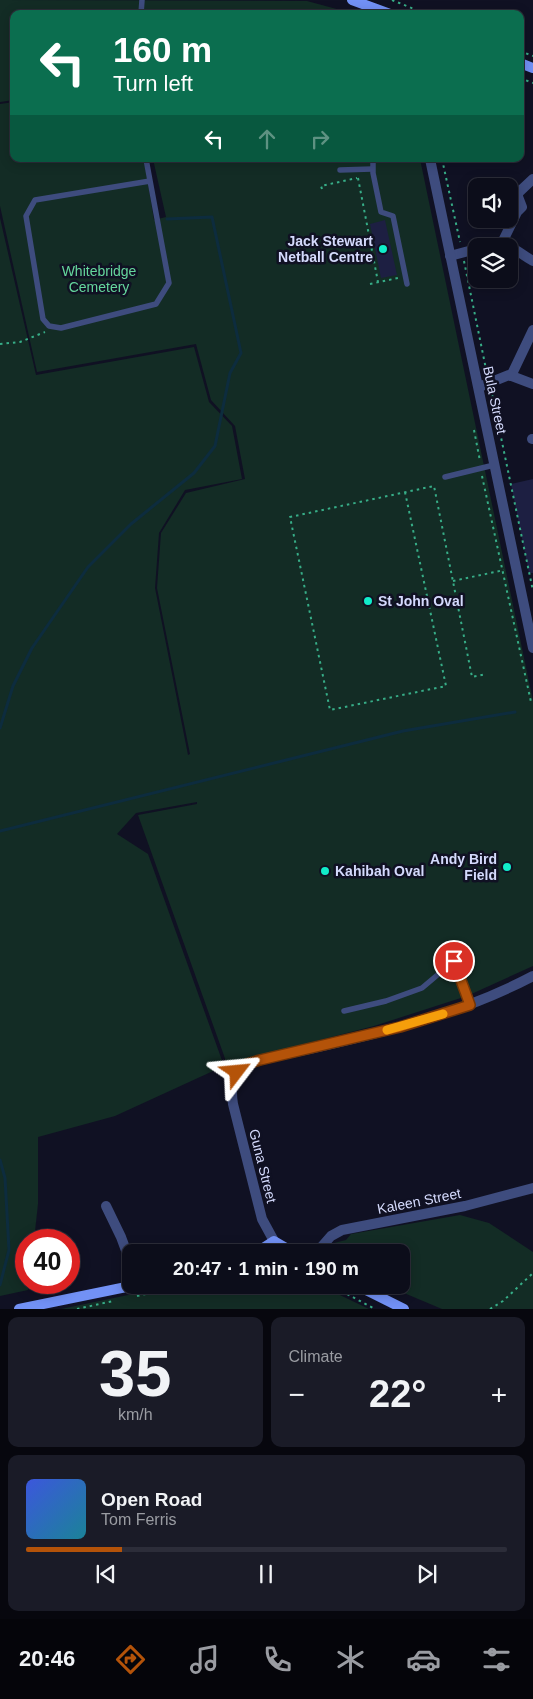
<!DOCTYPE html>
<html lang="en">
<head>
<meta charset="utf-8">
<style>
	body { margin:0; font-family:Arial,sans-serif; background:#1a1b27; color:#f1f3f6; height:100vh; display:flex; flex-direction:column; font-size:19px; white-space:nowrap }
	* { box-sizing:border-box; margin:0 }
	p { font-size:16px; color:#9a9ca2 }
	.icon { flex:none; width:28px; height:28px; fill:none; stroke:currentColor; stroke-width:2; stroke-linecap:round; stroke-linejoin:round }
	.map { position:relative; height:1309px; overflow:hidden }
	.side { display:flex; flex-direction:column; gap:8px; padding:8px; background:#07070e; flex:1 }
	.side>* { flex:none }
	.guide { position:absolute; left:10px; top:10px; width:514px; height:152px; border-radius:10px; box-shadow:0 2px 12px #0003,0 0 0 1px #2c2d39; background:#0b6e4f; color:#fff; overflow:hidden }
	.controls { position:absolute; left:468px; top:178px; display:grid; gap:10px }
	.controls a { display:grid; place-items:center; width:50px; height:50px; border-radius:10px; background:#0c0d1a; box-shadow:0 2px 12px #0003,0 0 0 1px #2c2d39; font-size:25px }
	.speed { position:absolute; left:15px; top:1229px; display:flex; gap:10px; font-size:25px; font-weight:700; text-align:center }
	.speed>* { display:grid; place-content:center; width:65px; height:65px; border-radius:50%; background:#0c0d1a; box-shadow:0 2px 12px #0003,0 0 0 1px #2c2d39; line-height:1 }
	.speed .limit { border:8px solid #d22; background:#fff; color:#111 }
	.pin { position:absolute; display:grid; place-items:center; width:42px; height:42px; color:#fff; margin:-21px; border:2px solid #fff; border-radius:50%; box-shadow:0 1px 5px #0007 }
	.me { position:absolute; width:55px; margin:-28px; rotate:61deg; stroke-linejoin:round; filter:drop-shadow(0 0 4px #0008) }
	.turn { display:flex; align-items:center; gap:18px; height:105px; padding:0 20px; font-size:22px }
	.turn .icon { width:65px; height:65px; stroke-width:2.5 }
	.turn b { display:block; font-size:35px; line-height:42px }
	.lanes { display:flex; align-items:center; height:48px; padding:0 20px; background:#0003; justify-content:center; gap:25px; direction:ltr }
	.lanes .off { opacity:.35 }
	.big { font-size:38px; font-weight:800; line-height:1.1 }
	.side .card { flex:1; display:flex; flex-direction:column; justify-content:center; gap:8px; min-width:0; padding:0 18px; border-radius:10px; background:#1a1b27 }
	.side .dial { align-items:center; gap:0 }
	.dial b { font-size:65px; line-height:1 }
	.song { display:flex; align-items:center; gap:15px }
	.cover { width:60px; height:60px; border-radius:8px; background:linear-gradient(135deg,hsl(230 70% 55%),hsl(190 70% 35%)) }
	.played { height:5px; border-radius:2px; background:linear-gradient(90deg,#b45309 20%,#2c2d39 20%) }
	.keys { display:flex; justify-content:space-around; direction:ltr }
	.heat { display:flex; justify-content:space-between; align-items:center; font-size:28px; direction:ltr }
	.side .tiles { flex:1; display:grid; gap:8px; grid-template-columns:1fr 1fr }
	.card:last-child { grid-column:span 2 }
	.trip { position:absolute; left:122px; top:1244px; width:288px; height:50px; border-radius:10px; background:#0c0d1a; box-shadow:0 2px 12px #0003,0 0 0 1px #2c2d39; font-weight:800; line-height:50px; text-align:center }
	.menu { display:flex; height:80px; justify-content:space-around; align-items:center; background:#05050a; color:#9a9ca2 }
	.menu .icon { width:35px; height:35px }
	.menu .on { color:#b45309 }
	.menu b { font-size:22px; color:#f1f3f6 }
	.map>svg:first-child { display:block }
</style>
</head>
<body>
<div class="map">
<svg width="533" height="1309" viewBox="0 0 533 1309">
	<rect width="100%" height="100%" fill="#101123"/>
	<g fill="#132c25">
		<polygon points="0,0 307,1 355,14 14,14 14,100 0,102"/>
		<polygon points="14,102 14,159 144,159 154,220 166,217 153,159 420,159 533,701 533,966 467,996 374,1026 227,1064 138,815 197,804 197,802 136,813 117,834 148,854 224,1066 115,1116 38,1137 38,1204 34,1240 26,1240 28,1290 0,1296 0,218 36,375 194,347 209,402 232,426 242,479 185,490 159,533 155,588 188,755 190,754 157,588 161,533 186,493 245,479 235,426 211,400 196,344 37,372 0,206 0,104"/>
		<polygon points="460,1215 489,1223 533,1252 533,1309 442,1309 385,1285 401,1285 401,1252 333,1252 335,1250 326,1245 346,1240 351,1234"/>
		<polygon points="176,1285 319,1285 369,1309 61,1309"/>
	</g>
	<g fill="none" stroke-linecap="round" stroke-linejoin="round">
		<g stroke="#0d2c3e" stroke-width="3">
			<polyline points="0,728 13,686 32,648 88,567 131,524 194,473 215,446 230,373 241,353 212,217 167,219"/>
			<polyline points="0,831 403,731 515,712"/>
			<polyline points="0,1160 5,1178 9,1250 0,1285"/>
		</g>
	</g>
	<g fill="#1d1f42">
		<polygon points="385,220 397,275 381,278 370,224"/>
		<polygon points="533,479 533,573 529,573 511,484"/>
	</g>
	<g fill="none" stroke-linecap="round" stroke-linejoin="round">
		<g stroke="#37ad87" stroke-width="2" stroke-dasharray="2.5 4" stroke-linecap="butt">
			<polyline points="392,0 426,14"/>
			<polyline points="520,51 533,56"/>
			<polyline points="520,78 533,83"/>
			<polyline points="442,159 460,242"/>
			<polyline points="358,178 378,282"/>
			<polyline points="322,189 321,186 357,178"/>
			<polyline points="464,261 487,374"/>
			<polyline points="370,284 398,278"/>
			<polyline points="0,344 20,342 45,332"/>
			<polyline points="492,394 533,591"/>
			<polyline points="474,430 480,461"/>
			<polyline points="482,476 531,702"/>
			<polyline points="405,492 446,686 330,710 290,517 434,486 472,677 486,674"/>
			<polyline points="453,581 504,570"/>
			<polyline points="330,1285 375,1309"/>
			<polyline points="137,1296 186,1285"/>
			<polyline points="77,1309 113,1301"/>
			<polyline points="490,1309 503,1301 533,1273"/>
		</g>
		<g stroke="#3e4c7e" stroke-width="5.5">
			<polyline points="141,14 142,0"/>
			<polyline points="146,159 169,283 156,304 61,328 49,326 43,319 26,216 35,200 150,181"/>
			<polyline points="373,159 373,173 381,212 393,216 407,284"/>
			<polyline points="340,170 372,169"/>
			<polyline points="445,477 494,465"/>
			<polyline points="344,1011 386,1001 422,988 454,961 470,1005"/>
		</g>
		<g stroke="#3e4c7e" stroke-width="10">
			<polyline points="502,243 517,212 522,207 517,194 533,179"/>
			<path d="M485,246C509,240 514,250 533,261"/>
			<polyline points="450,256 476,249"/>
			<polyline points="511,376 533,330"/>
			<polyline points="479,387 509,375 533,384"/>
			<polyline points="532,439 533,439"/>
			<polyline points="106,1206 121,1237 131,1264"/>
			<polyline points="317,1252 331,1236 342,1230 465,1206 533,1188"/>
		</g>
		<g stroke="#3e4c7e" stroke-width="10">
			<polyline points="430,159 533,648"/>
			<path d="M274,1241L262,1219L233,1104C229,1080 237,1067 260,1060C353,1039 448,1021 533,976"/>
		</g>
		<g stroke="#7291f5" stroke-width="10">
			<polyline points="352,0 390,14"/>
			<polyline points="520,63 533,68"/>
			<polyline points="257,1252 274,1241 293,1252"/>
			<polyline points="356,1285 404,1309"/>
			<polyline points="19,1309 136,1285"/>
		</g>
	</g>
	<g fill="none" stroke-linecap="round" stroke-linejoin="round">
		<g stroke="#753606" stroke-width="12">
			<polyline id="route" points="237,1072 247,1064 260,1060 400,1027 470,1005 454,961"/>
		</g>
		<use href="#route" stroke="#b45309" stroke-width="9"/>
		<polyline stroke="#f59e0b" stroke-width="9" points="387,1030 443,1014"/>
	</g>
	<g fill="#11ecc9" stroke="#101123" stroke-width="2">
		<circle cx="383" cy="249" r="5"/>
		<circle cx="368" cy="601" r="5"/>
		<circle cx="507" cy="867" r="5"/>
		<circle cx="325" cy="871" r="5"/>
	</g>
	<g text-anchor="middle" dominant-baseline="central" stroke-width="5" stroke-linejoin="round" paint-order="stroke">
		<g font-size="14" font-weight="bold" fill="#d4dafc" stroke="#101123" text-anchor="end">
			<text x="373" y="241">Jack Stewart<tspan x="373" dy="16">Netball Centre</tspan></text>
			<text x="378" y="601" text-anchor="start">St John Oval</text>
			<text x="497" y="859">Andy Bird<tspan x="497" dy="16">Field</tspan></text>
			<text x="335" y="871" text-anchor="start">Kahibah Oval</text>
		</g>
		<g font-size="14" fill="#65d79d" stroke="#101123">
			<text x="99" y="271">Whitebridge<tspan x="99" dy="16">Cemetery</tspan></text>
		</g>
		<g font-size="14" fill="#d4dafc" stroke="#101123">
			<text transform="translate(495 400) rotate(78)">Bula Street</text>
			<text transform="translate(263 1166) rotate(76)">Guna Street</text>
			<text transform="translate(419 1201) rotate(-11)">Kaleen Street</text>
		</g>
	</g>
</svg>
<div class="controls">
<a><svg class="icon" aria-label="sound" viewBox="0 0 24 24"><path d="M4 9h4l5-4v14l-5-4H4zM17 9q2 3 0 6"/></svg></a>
<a><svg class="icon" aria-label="layers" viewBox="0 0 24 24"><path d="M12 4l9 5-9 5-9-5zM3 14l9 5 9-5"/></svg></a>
</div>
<div class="speed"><div class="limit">40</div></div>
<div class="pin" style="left:454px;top:961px;background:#d93025"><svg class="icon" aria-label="arrive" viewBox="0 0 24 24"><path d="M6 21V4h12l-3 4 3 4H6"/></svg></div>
<svg class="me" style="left:237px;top:1072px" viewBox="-20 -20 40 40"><path d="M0-17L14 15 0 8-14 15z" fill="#b45309" stroke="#fff" stroke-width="4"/></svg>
<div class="trip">20:47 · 1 min · 190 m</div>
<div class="guide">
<div class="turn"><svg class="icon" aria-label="left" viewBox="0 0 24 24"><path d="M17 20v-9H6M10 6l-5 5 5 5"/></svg><div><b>160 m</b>Turn left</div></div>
<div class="lanes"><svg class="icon" aria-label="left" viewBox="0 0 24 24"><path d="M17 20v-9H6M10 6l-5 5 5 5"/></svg><svg class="icon off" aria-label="ahead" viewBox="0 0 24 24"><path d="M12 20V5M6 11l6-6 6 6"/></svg><svg class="icon off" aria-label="right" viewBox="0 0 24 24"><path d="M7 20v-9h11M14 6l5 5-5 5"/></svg></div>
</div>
</div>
<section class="side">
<div class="tiles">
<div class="card dial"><b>35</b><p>km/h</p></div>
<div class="card"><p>Climate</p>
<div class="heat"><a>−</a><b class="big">22°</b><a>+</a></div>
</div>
<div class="card">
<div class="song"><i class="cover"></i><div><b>Open Road</b><p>Tom Ferris</p></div></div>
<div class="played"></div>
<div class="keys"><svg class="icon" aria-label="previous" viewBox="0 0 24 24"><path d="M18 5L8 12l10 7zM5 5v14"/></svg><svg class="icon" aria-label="pause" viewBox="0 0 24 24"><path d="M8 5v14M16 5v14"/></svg><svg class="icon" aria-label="next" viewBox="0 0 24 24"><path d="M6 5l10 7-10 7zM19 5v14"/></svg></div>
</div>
</div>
</section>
<nav class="menu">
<b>20:46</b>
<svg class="icon on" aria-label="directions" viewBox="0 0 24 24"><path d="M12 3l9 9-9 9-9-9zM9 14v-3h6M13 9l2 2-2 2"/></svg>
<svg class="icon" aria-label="music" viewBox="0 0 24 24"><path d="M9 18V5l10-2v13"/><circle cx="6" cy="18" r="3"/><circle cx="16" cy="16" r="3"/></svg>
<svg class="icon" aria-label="phone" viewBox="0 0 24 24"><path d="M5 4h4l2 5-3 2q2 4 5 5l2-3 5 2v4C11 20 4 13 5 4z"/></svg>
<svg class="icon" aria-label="climate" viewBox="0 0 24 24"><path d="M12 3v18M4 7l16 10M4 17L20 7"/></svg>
<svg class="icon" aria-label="car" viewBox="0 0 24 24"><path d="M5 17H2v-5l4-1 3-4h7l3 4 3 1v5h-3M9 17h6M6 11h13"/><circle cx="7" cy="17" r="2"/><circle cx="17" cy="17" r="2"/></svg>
<svg class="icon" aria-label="filters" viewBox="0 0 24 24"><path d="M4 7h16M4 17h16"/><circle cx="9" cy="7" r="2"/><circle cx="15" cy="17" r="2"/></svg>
</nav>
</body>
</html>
